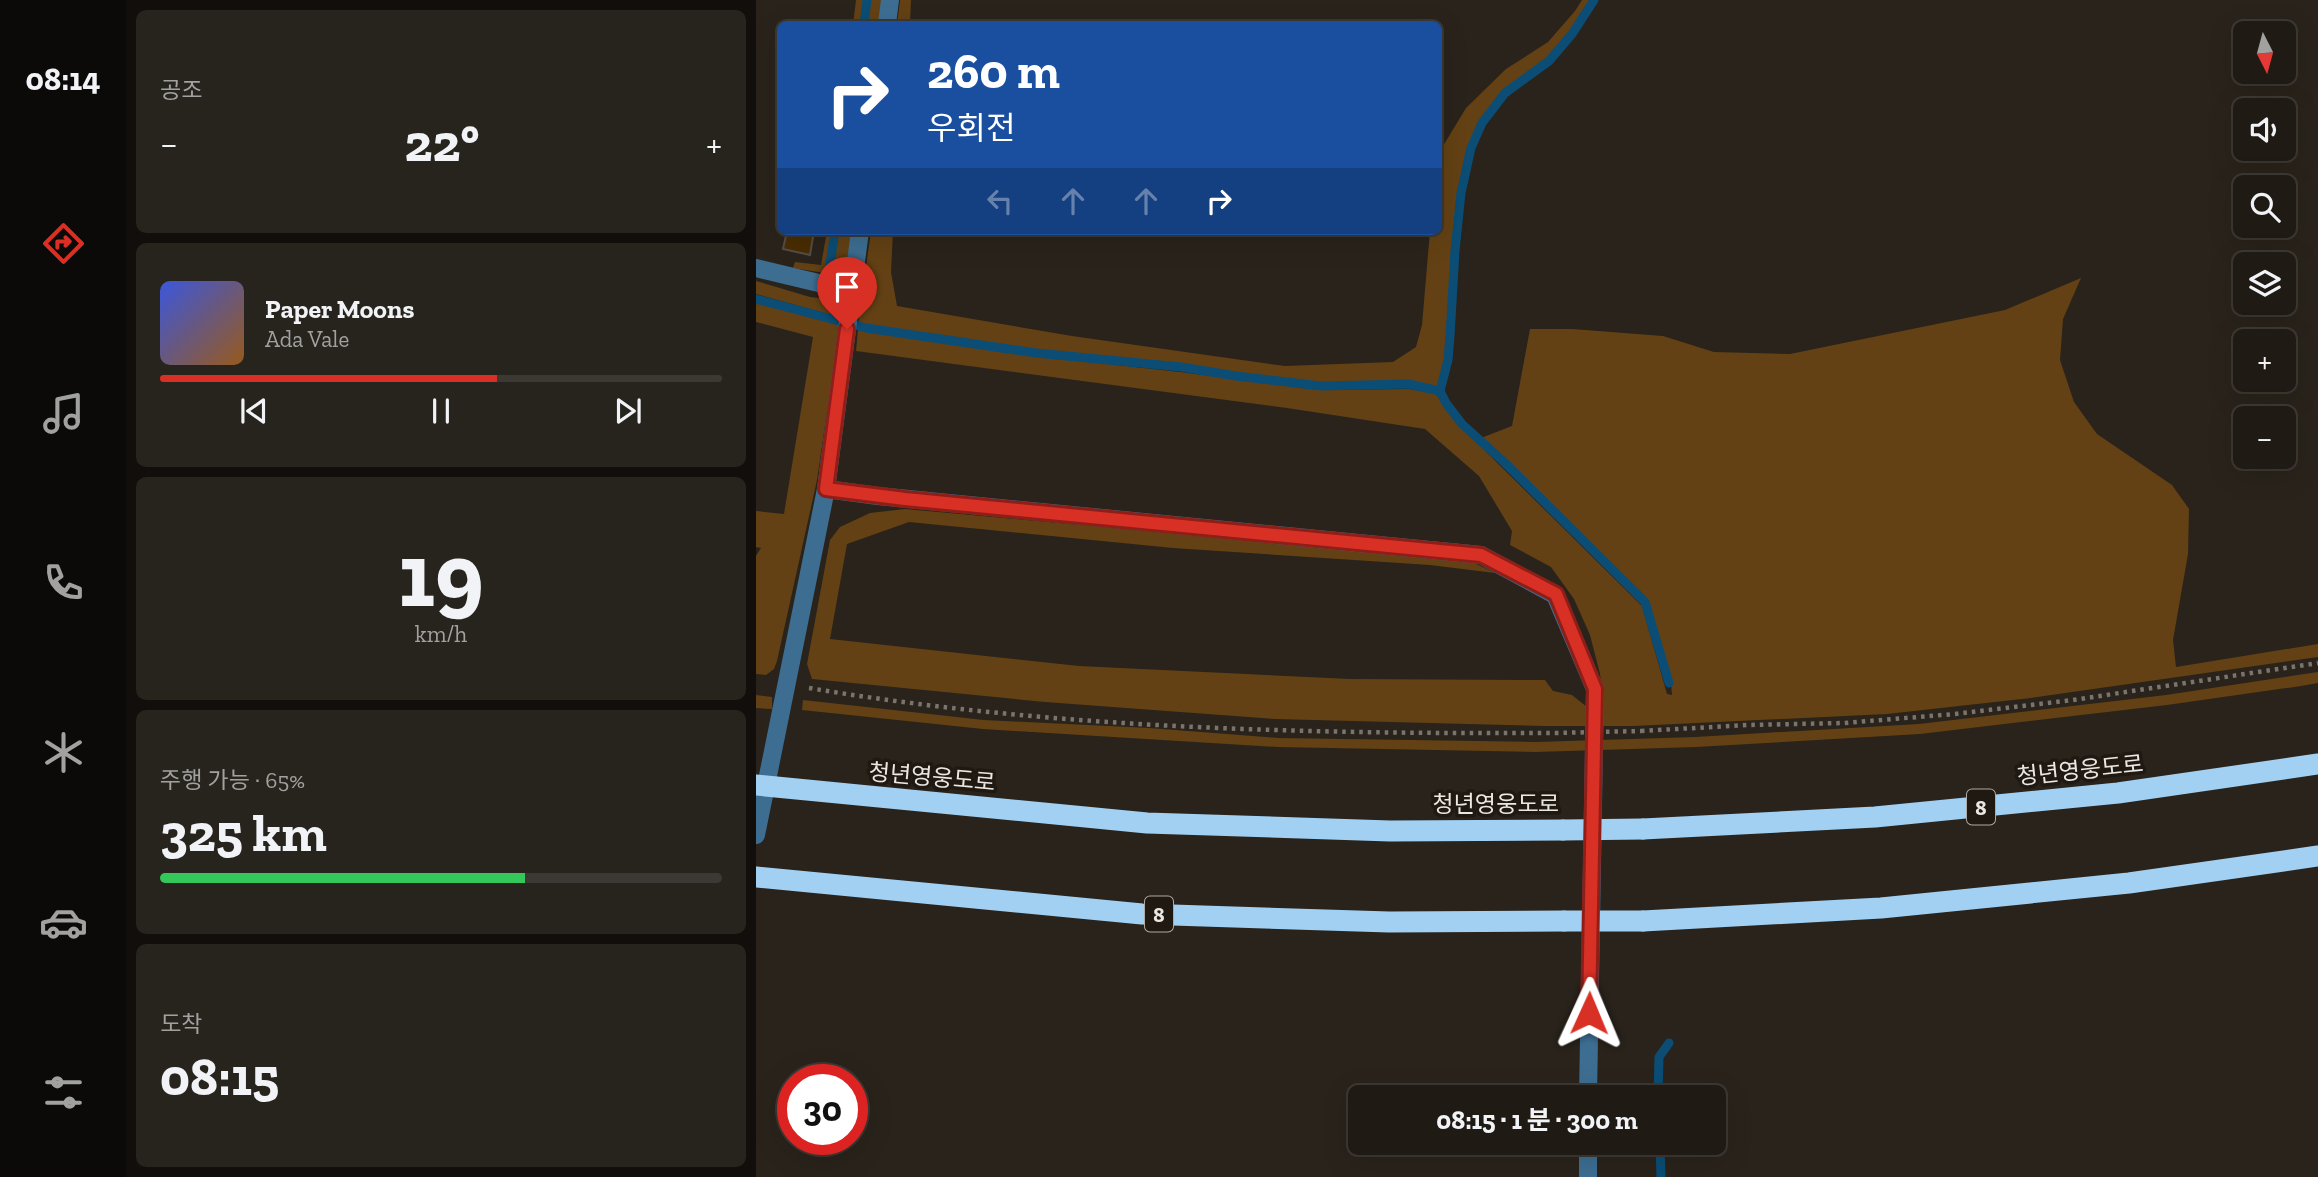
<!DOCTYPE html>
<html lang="ko">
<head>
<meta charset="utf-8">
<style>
	body { margin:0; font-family:"Zilla Slab","Noto Sans KR",serif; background:#27231d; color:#f1f3f6; height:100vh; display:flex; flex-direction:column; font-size:26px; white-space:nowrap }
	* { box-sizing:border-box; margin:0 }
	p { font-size:23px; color:#a1a1a0 }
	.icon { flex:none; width:38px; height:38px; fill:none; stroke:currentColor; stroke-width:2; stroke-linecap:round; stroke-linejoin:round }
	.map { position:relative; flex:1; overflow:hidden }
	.details { display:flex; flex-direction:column; gap:10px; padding:10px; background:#110e0b; width:630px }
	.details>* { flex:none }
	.top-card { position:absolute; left:21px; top:21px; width:665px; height:214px; border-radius:10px; box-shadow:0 7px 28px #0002,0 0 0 2px #3c3834; background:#1a4fa0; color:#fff; overflow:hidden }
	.needle { width:46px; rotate:174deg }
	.buttons { position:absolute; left:1477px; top:21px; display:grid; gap:14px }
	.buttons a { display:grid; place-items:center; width:63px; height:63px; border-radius:10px; background:#1f1a14; box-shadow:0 7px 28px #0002,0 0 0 2px #3c3834; font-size:35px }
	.speed { position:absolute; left:21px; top:1064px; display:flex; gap:14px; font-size:35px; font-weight:700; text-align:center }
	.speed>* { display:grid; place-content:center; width:91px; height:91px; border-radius:50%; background:#1f1a14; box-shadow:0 7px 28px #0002,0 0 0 2px #3c3834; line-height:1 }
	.speed .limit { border:10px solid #d22; background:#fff; color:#111 }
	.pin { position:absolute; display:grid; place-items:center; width:60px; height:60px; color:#fff; margin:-72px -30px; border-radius:50% 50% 50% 0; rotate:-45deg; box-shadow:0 0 7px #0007 }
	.pin .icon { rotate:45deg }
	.me { position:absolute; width:77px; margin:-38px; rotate:1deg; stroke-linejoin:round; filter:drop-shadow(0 0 5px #0008) }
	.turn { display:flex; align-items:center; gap:24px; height:147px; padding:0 35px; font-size:32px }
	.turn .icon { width:91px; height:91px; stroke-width:2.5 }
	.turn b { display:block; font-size:49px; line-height:60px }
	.lanes { display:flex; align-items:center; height:66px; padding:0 35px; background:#0003; justify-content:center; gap:35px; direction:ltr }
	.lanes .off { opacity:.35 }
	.big { font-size:52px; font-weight:700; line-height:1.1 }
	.details .widget { flex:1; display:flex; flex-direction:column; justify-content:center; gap:10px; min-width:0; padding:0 24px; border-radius:10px; background:#27231d }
	.details .dial { align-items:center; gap:0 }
	.dial b { font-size:91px; line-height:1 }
	.song { display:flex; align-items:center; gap:21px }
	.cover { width:84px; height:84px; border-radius:10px; background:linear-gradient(135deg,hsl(230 70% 55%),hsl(30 70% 35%)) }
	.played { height:7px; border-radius:4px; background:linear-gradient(90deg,#d93025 60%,#3c3834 60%) }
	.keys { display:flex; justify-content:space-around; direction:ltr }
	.heat { display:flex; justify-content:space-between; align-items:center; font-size:38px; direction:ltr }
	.charge { height:10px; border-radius:5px; background:linear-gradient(90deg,#34c759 65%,#3c3834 0) }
	.trip { position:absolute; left:592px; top:1085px; width:378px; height:70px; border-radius:10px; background:#1f1a14; box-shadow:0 7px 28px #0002,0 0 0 2px #3c3834; font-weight:700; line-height:70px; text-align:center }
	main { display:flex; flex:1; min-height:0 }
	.tabs { display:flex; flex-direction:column; width:126px; justify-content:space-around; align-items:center; background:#0c0a08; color:#a1a1a0 }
	.tabs .icon { width:49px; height:49px }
	.tabs .on { color:#d93025 }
	.tabs b { font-size:32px; color:#f1f3f6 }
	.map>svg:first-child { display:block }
</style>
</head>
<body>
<main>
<nav class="tabs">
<b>08:14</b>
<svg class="icon on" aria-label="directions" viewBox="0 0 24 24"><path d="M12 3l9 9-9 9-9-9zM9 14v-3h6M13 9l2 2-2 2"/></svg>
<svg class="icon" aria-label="music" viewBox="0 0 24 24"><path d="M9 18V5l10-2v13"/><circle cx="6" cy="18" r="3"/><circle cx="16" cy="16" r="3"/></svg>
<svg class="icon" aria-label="phone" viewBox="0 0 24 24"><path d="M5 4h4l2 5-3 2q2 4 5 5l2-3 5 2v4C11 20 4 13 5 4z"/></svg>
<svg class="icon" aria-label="climate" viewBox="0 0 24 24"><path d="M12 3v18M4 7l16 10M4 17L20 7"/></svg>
<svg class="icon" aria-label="car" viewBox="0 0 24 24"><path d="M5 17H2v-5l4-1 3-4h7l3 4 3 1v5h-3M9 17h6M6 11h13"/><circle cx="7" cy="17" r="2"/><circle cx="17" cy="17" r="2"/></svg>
<svg class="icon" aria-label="filters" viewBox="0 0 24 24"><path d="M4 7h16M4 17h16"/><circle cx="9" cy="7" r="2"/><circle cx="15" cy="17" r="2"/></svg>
</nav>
<section class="details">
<div class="widget"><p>공조</p>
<div class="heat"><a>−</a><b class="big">22°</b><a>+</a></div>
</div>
<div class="widget">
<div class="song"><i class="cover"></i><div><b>Paper Moons</b><p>Ada Vale</p></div></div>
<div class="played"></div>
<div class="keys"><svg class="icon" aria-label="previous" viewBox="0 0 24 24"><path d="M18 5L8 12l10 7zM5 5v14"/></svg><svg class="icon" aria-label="pause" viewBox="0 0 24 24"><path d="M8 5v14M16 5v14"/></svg><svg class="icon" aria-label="next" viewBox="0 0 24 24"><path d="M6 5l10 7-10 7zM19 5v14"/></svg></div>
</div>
<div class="widget dial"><b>19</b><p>km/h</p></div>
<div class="widget"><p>주행 가능 · 65%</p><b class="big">325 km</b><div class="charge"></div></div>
<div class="widget"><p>도착</p><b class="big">08:15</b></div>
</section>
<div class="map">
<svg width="1562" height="1177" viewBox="0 0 1562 1177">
	<rect width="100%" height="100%" fill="#29231b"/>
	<g fill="#634114">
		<polygon points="100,0 109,0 105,24 97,24"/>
		<polygon points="114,0 127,0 124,24 111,24"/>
		<polygon points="144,0 155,0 154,24 141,24"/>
		<polygon points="826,0 836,0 816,33 792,60 748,92 725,123 714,148 704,193 697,251 691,359 683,390 653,382 565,385 480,375 425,366 280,352 102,325 115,231 137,231 135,272 141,306 316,336 529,366 637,362 660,347 666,325 674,231 682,231 683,175 687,146 710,108 750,69 792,42 819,11"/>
		<polygon points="71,231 75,231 69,273 37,268 39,262 65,265"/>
		<polygon points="81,231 97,231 93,256 75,271"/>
		<polygon points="1325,278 1307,319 1304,360 1318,402 1341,434 1416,485 1433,509 1432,554 1417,640 1420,667 1562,644 1562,657 1275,698 1131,714 878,726 789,726 519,719 289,702 56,679 51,664 74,540 84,527 114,513 149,509 712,560 739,573 674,565 417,548 153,522 91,544 74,639 323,666 594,679 789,680 797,691 816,695 831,707 848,706 844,674 834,635 818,599 795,567 754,545 756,531 723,476 669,429 531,408 100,351 102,330 279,356 424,372 562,390 653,389 680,394 697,419 886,606 911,694 916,695 915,683 892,601 725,438 756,426 774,329 816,329 907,336 958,352 1034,354 1249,310"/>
		<polygon points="0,281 54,297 74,299 84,304 87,318 0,294"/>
		<polygon points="0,302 84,324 61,480 21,661 18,669 10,675 0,674 0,556 5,548 0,547 0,511 28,514 57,337 0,322"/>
		<polygon points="1562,672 1562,683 1545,686 1411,705 1164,734 940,747 780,752 522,747 227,729 46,710 47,700 228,720 393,728 523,738 780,742 939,737 1163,724 1410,695"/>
		<polygon points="0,695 16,697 16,709 0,708"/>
	</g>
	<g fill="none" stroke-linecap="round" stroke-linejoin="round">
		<g stroke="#0b4d75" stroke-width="9">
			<polyline points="108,24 111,0"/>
			<polyline points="73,271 79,231"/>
			<polyline points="0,299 110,328 280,353 425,367 480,376 565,386 652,384 684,391 692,360 694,336 699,251 705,193 715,148 726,123 749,93 793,61 816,34 838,0"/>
			<polyline points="684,391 690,403 706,424 749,463 889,602 913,683"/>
			<polyline points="902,1097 903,1057 913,1043"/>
			<polyline points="904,1143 905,1177"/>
		</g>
	</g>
	<polygon fill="#492d02" stroke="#554d45" stroke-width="2" points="31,231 58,231 54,255 27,249"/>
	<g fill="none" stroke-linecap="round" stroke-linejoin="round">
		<g stroke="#7a746e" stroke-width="4.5" stroke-dasharray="3.5 5" stroke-linecap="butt">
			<path d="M53,688C298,729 550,734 799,733"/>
			<polyline points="885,731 992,725 1088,723 1199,714 1317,700 1562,663"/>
		</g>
		<g stroke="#3d6e92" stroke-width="18">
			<polyline points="131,24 134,0"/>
			<polyline points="0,268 96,291"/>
			<polyline points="70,489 122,496 725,555 799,595 839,689 832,1097"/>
			<polyline points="0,835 70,489 104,231"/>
			<polyline points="832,1177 832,1143"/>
		</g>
		<g stroke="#a2d0f3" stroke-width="21">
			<polyline points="0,785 391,823 634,831 807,830"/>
			<polyline points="887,829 1119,817 1362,793 1562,764"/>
			<polyline points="0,877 386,914 633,922 808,921"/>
			<polyline points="887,921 1125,908 1373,883 1562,856"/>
		</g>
		<polyline stroke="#7a746e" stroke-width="4.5" stroke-dasharray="3.5 5" stroke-linecap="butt" points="799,733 885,731"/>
		<g stroke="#a2d0f3" stroke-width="21">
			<polyline points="807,830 887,829"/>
			<polyline points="808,921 887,921"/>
		</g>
	</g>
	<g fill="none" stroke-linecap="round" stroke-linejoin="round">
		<g stroke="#8d1f18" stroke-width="18">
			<polyline id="route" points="91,329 70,489 149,499 725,555 800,594 839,689 833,1013"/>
		</g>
		<use href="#route" stroke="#d93025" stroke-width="12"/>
	</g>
	<g text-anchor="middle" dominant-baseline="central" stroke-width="7" stroke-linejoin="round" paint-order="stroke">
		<g fill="#201912" stroke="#aea9a4" stroke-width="2">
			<rect x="1211" y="789.5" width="28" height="35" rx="5"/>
			<rect x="389" y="896.5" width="28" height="35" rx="5"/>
		</g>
		<g font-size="21" font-weight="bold" fill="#ebe7e2">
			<text x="1225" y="807">8</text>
			<text x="403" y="914">8</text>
		</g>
		<g font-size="23" fill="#ebe7e2" stroke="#201912">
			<text transform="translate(1324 770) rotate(-6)">청년영웅도로</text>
			<text transform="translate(176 777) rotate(5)">청년영웅도로</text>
			<text x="740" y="804">청년영웅도로</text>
		</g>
	</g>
</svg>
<div class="buttons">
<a><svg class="needle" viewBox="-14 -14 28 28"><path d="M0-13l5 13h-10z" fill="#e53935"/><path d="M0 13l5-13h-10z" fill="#a1a1a0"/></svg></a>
<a><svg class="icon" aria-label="sound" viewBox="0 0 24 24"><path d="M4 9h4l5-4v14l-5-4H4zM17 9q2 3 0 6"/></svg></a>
<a><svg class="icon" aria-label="search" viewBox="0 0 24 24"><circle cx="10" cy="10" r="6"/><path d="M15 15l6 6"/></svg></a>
<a><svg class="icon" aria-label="layers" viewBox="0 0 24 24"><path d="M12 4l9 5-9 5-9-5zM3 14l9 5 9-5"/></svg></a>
<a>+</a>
<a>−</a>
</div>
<div class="speed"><div class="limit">30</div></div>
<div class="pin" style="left:91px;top:329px;background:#d93025"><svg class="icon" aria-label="arrive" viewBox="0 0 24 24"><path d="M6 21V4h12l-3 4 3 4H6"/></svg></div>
<svg class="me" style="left:833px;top:1013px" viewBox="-20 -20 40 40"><path d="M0-17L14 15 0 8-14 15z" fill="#d93025" stroke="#fff" stroke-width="4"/></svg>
<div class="trip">08:15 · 1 분 · 300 m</div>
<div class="top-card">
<div class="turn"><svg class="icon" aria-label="right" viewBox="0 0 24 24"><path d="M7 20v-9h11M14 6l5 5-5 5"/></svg><div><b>260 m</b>우회전</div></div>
<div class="lanes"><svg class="icon off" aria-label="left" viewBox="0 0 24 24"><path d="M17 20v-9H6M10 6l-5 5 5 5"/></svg><svg class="icon off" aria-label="ahead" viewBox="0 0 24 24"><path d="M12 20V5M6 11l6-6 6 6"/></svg><svg class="icon off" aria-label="ahead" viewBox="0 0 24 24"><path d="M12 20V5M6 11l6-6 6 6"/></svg><svg class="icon" aria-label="right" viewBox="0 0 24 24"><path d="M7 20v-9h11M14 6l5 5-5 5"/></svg></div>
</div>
</div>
</main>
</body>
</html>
